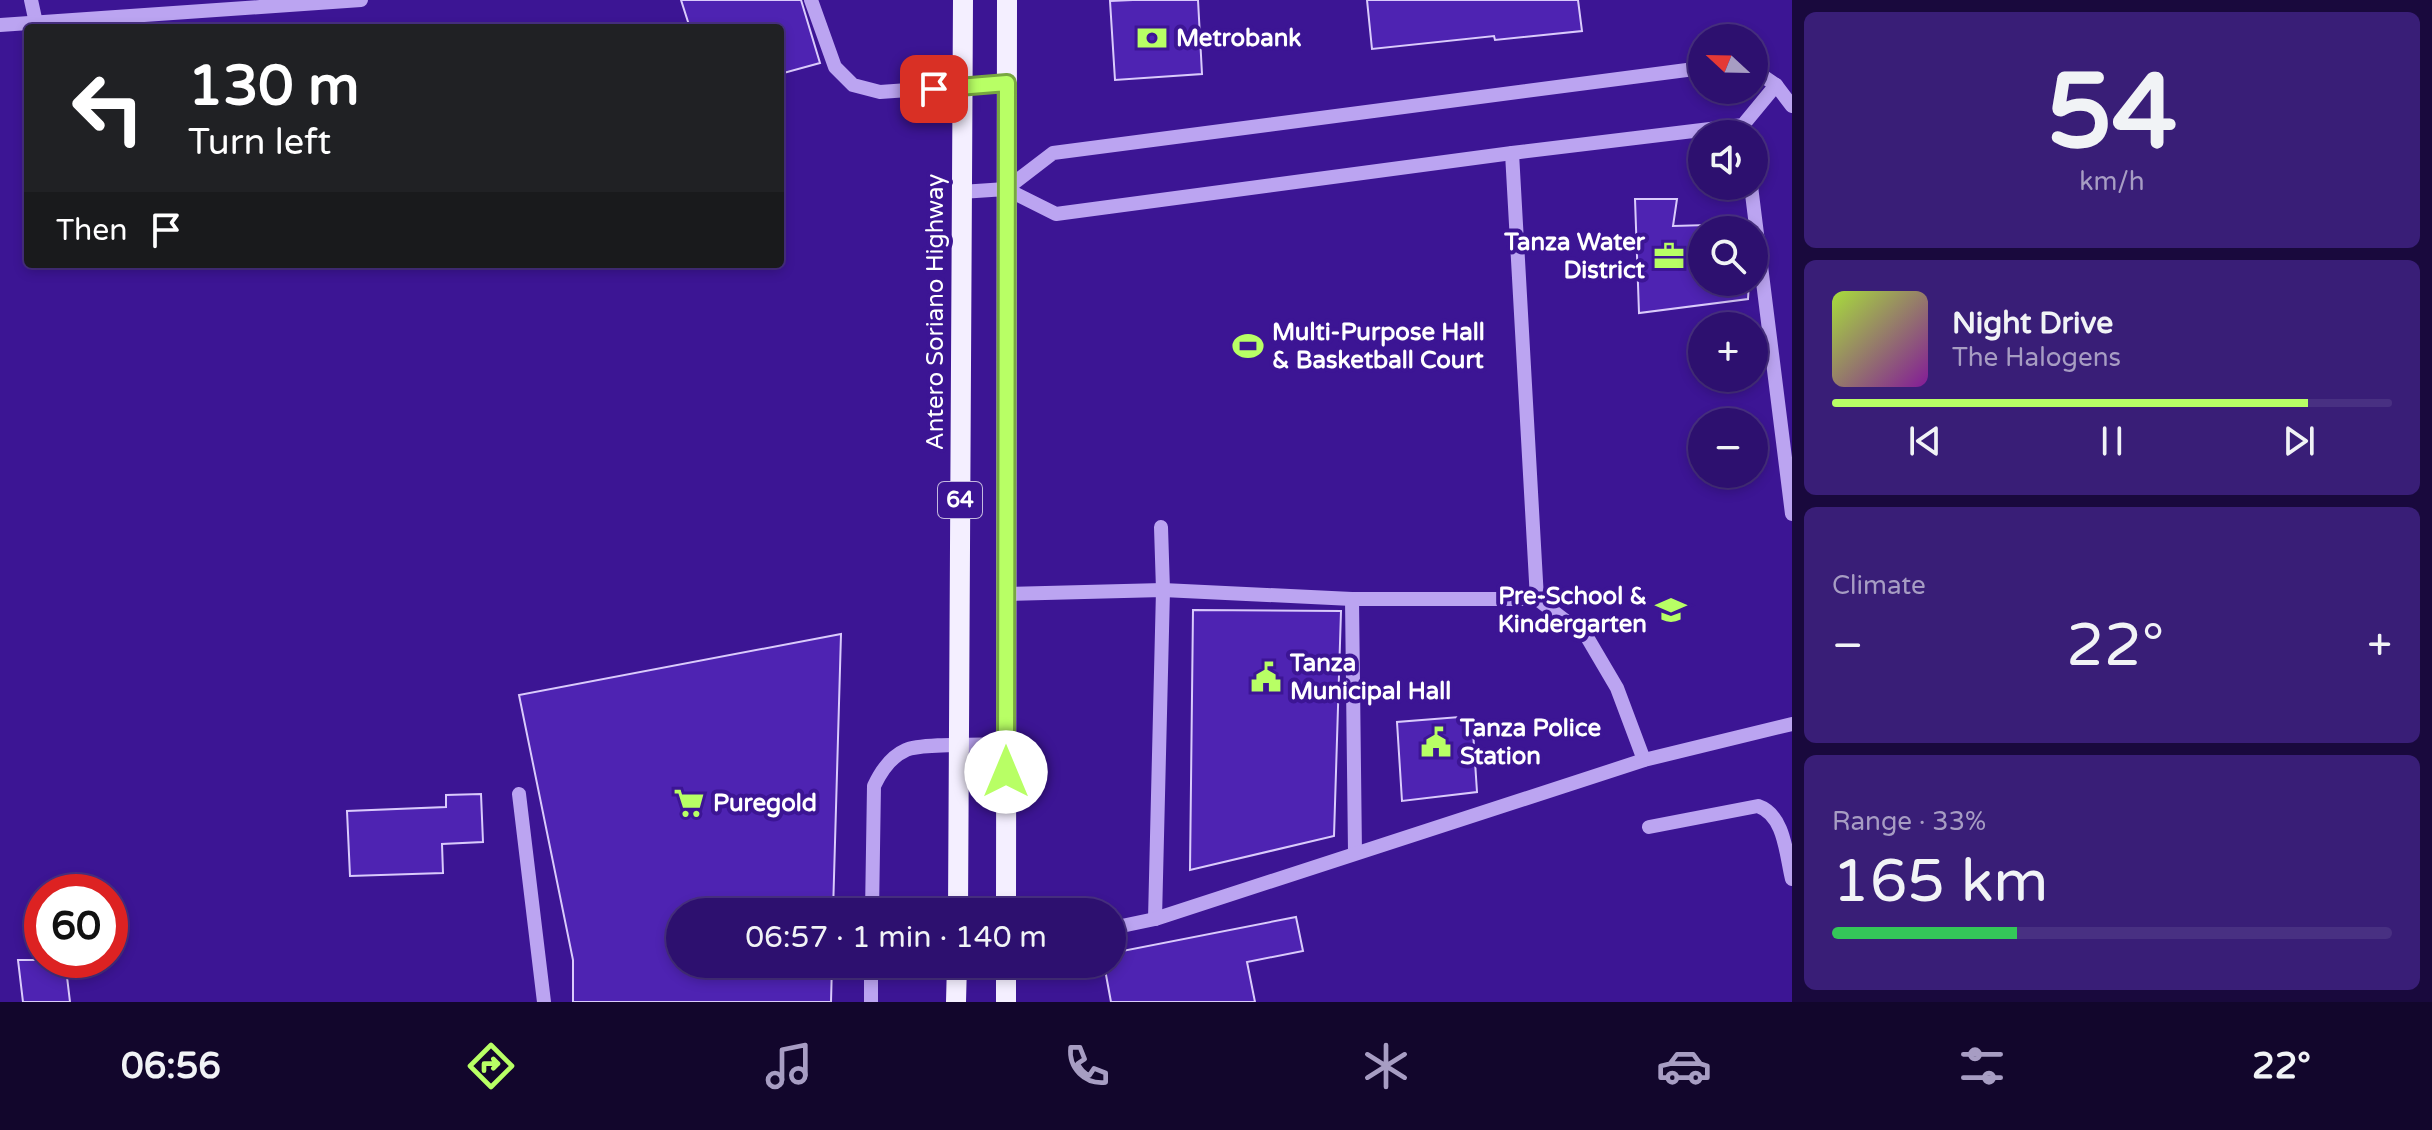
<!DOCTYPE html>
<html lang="en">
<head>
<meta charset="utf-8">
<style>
	body { margin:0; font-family:"Varela Round",sans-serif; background:#391e77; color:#f1f3f6; height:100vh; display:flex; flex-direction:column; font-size:30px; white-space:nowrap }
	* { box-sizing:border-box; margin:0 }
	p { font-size:26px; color:#a79dc3 }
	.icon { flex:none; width:44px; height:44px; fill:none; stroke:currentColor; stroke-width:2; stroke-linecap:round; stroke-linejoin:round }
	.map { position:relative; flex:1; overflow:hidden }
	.panel { display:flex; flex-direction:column; gap:12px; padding:12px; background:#19093d; width:640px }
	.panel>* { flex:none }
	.hud { position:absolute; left:24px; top:24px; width:760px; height:244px; border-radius:8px; box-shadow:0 4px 12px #0003,0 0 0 2px #483082; background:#202124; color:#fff; overflow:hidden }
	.needle { width:52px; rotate:292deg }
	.buttons { position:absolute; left:1688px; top:24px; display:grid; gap:16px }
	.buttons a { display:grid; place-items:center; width:80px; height:80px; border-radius:50%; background:#2d106f; box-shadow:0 4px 12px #0003,0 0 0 2px #483082; font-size:40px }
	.speed { position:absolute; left:24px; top:874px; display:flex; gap:16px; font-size:40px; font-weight:700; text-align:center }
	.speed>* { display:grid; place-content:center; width:104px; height:104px; border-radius:50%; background:#2d106f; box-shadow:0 4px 12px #0003,0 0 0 2px #483082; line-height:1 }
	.speed .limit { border:12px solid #d22; background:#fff; color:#111 }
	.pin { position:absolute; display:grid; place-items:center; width:68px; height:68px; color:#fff; margin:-34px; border-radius:16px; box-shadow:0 4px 12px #0006 }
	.me { position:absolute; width:88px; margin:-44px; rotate:0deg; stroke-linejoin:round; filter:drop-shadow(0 0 6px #0008) }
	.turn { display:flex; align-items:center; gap:28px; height:168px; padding:0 32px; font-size:36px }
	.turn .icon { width:104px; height:104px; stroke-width:2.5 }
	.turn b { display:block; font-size:56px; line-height:68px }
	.then { display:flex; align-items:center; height:76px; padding:0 32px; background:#0003; gap:16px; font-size:30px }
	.big { font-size:60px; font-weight:600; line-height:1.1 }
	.panel .widget { flex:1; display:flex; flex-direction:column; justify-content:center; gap:12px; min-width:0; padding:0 28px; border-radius:12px; background:#391e77 }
	.panel .dial { align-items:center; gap:0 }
	.dial b { font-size:104px; line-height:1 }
	.song { display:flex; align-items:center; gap:24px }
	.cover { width:96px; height:96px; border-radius:12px; background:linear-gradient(135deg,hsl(80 70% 55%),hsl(290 70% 35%)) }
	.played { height:8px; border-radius:4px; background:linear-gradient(90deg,#b8ff65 85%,#483082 85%) }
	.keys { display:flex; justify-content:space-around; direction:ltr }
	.heat { display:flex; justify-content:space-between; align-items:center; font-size:44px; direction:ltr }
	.charge { height:12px; border-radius:6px; background:linear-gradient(90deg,#34c759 33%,#483082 0) }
	.trip { position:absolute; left:666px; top:898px; width:460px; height:80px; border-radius:40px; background:#2d106f; box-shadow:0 4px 12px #0003,0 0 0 2px #483082; font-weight:600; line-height:80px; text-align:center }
	.menu { display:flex; height:128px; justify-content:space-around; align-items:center; background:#12062c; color:#a79dc3 }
	.menu .icon { width:56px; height:56px }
	.menu .selected { color:#b8ff65 }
	.menu b { font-size:36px; color:#f1f3f6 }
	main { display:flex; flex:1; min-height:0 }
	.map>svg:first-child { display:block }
</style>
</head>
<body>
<main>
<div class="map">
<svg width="1792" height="1002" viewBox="0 0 1792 1002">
	<rect width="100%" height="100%" fill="#3c1594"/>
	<g fill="#4e23b2" stroke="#dacbfc" stroke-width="2">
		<polygon points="681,0 801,0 820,63 780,74 780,28 690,28"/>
		<polygon points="1133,0 1198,0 1202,74 1115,80 1110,1"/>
		<polygon points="1367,0 1578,0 1582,31 1495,40 1494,36 1372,49"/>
		<polygon points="1635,199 1677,199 1673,226 1743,224 1744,230 1702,230 1702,282 1749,282 1748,299 1639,313"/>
		<polygon points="1193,610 1341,611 1334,836 1190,870"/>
		<polygon points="841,634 833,912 680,912 680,964 832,964 831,1002 573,1002 573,960 519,695"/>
		<polygon points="1472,716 1477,792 1402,801 1397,722"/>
		<polygon points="481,794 483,842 442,844 443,873 350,876 347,811 446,807 446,795"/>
		<polygon points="1296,917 1303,951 1247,962 1255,1002 1111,1002 1104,964 1112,964 1112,953"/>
		<polygon points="18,960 65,960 70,1002 23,1002"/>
	</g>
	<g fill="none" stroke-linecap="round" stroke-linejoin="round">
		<g stroke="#bba4f1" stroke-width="14">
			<polyline points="31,0 36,23"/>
			<polyline points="811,0 835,67 853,85 880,92 1007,83"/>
			<polyline points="0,25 361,0"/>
			<polyline points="1754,70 1776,85 1792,106"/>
			<polyline points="1512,153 1537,599 1587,637 1617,688 1644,760"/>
			<polyline points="1751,186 1792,514"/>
			<polyline points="1006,189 1053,153 1702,68"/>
			<polyline points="961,192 1006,189 1056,214 1512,153 1743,125 1776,85"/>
			<polyline points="1006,594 1163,590 1352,599 1537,599"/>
			<polyline points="1352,599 1355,853"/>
			<polyline points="519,794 544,1002"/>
			<path d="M1649,827L1758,806C1785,815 1786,855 1792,879"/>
			<path d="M872,912L874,786C881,771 890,757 906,750C920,743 986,745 1006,744"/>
			<polyline points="1155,919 1163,590 1161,527"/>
			<polyline points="1112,928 1155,919 1644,760 1792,724"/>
			<polyline points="871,1002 871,964"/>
		</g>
		<g stroke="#f4efff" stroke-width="20">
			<polyline points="958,912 963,0"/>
			<polyline points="1006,912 1007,0"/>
			<polyline points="956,1002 957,964"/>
			<polyline points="1006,1002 1006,964"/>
		</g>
	</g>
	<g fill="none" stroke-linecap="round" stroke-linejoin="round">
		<g stroke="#78a642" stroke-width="20">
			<polyline id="route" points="934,89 1007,83 1006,772"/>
		</g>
		<use href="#route" stroke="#b8ff65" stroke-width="14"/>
	</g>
	<defs>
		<g id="bank-bare" transform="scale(2.4)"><path d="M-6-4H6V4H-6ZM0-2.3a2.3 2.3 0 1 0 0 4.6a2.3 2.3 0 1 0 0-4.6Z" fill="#b8ff65" stroke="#3c1594" stroke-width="2.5" paint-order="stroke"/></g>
		<g id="office-bare" transform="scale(2.4)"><path d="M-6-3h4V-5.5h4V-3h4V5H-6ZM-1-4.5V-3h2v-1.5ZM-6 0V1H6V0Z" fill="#b8ff65" stroke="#3c1594" stroke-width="2.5" paint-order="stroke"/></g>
		<g id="stadium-bare" transform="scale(2.4)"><path d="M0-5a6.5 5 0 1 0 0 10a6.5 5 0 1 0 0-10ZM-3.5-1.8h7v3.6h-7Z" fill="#b8ff65" stroke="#3c1594" stroke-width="2.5" paint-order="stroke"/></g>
		<g id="school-bare" transform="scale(2.4)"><path d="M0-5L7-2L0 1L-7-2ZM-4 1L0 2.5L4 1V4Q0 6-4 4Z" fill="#b8ff65" stroke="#3c1594" stroke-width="2.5" paint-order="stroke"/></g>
		<g id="civic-bare" transform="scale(2.4)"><path d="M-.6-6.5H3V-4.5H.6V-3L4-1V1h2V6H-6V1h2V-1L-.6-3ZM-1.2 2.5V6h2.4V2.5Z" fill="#b8ff65" stroke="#3c1594" stroke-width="2.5" paint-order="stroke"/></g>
		<g id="supermarket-bare" transform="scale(2.4)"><path d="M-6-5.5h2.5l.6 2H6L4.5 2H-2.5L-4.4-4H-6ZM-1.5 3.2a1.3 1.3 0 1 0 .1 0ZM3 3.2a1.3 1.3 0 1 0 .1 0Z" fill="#b8ff65" stroke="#3c1594" stroke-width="2.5" paint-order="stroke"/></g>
	</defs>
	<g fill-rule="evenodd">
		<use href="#bank-bare" x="1152" y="38"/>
		<use href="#office-bare" x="1669" y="256"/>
		<use href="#stadium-bare" x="1248" y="346"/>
		<use href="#school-bare" x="1671" y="610"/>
		<use href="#civic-bare" x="1266" y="677"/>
		<use href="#civic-bare" x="1436" y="742"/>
		<use href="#supermarket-bare" x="689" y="803"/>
	</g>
	<g text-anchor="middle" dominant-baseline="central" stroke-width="8" stroke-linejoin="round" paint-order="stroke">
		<rect fill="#3c1594" stroke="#c4b9df" stroke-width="2" x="938" y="482" width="44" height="36" rx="6"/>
		<g font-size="22" font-weight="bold" fill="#fff">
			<text x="960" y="500">64</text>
		</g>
		<g font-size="24" font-weight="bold" fill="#fff" stroke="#3c1594" text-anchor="start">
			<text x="1176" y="38">Metrobank</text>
			<text x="1645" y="242" text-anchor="end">Tanza Water<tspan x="1645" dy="28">District</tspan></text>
			<text x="1272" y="332">Multi-Purpose Hall<tspan x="1272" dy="28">&amp; Basketball Court</tspan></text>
			<text x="1647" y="596" text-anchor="end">Pre-School &amp;<tspan x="1647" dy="28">Kindergarten</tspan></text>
			<text x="1290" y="663">Tanza<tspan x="1290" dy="28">Municipal Hall</tspan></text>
			<text x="1460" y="728">Tanza Police<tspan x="1460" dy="28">Station</tspan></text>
			<text x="713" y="803">Puregold</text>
		</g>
		<g font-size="24" fill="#fff" stroke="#3c1594">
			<text transform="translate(935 312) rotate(-90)">Antero Soriano Highway</text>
		</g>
	</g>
</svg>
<div class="buttons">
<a><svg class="needle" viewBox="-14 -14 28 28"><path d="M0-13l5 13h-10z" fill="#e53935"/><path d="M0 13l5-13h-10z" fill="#a79dc3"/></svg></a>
<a><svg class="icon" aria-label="sound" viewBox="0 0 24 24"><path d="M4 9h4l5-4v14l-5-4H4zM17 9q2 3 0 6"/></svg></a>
<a><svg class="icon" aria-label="search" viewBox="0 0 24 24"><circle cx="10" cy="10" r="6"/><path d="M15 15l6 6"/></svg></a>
<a>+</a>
<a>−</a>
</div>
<div class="speed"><div class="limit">60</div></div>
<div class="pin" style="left:934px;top:89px;background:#d93025"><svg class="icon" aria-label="arrive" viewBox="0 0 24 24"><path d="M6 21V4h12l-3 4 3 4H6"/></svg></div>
<svg class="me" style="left:1006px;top:772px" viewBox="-20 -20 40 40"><circle r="19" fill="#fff"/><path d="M0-13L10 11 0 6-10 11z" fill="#b8ff65"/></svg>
<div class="trip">06:57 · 1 min · 140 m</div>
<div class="hud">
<div class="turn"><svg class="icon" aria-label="left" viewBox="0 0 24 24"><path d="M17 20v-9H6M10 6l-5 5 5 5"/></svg><div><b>130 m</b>Turn left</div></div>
<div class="then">Then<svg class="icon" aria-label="arrive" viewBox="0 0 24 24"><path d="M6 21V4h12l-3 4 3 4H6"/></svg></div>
</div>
</div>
<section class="panel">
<div class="widget dial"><b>54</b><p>km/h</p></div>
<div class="widget">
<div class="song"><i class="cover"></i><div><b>Night Drive</b><p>The Halogens</p></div></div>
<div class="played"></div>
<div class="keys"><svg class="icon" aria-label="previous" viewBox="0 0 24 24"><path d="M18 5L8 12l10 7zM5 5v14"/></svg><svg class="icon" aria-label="pause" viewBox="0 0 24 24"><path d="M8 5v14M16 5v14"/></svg><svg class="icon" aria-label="next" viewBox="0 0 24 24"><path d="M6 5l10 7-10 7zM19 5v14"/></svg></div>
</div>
<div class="widget"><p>Climate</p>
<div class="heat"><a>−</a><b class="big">22°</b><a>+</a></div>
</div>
<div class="widget"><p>Range · 33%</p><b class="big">165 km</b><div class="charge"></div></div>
</section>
</main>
<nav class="menu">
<b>06:56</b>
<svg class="icon selected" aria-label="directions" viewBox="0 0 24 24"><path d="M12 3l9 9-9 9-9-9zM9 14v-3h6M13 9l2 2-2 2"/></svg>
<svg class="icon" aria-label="music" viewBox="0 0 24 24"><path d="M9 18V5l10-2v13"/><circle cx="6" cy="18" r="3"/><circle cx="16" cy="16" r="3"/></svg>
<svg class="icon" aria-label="phone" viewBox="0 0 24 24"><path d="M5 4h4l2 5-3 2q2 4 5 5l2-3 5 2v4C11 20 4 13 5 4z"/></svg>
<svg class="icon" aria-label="climate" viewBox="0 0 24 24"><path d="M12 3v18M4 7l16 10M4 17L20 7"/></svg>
<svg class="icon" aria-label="car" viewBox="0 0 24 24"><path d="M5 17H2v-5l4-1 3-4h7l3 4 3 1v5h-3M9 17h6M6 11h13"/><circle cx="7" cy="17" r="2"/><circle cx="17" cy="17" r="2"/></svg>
<svg class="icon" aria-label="filters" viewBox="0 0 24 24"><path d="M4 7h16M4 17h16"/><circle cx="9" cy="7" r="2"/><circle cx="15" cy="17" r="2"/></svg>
<b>22°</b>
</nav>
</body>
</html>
